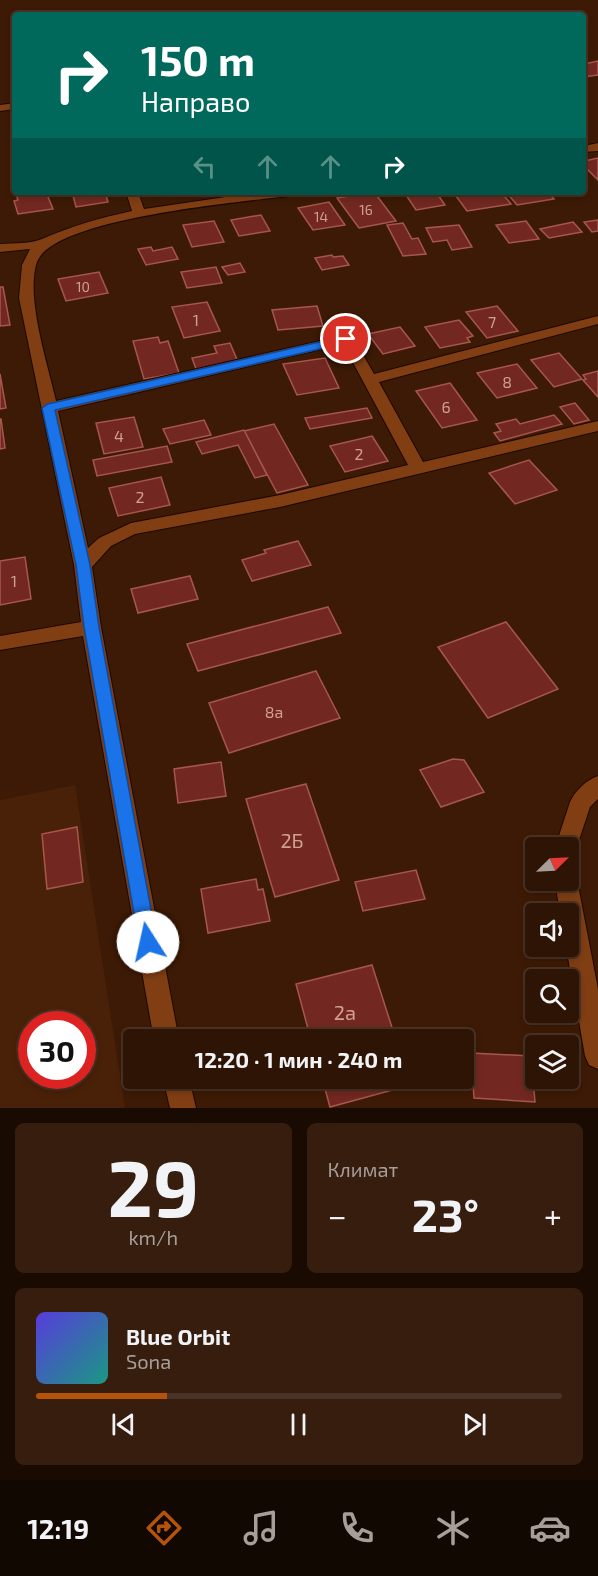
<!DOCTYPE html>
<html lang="ru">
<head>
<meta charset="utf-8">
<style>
	body { margin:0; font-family:"Exo 2",sans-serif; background:#361d0e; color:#f1f3f6; height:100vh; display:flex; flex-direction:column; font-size:22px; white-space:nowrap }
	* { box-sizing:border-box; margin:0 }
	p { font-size:20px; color:#a79e9a }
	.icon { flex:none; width:33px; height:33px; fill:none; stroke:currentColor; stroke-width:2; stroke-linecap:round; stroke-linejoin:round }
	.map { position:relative; height:1108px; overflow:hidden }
	.drawer { display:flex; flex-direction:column; gap:15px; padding:15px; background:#190b02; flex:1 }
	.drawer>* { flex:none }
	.guide { position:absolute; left:12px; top:12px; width:574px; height:183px; border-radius:6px; box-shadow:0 3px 9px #0003,0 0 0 2px #493326; background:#00695c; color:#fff; overflow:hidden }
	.needle { width:39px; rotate:66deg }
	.fabs { position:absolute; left:525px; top:837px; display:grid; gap:12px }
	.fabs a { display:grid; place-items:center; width:54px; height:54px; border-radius:6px; background:#2e1404; box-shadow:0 3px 9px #0003,0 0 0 2px #493326; font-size:30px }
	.speed { position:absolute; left:18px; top:1011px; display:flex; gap:12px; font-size:30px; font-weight:700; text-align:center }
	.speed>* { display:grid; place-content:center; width:78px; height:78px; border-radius:50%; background:#2e1404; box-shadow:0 3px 9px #0003,0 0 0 2px #493326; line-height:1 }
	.speed .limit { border:9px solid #d22; background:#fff; color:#111 }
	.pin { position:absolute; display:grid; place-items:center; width:51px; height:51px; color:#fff; margin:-26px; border:3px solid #fff; border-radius:50%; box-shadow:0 2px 6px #0007 }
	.me { position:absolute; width:66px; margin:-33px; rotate:350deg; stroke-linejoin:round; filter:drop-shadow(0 0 4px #0008) }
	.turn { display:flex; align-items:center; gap:21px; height:126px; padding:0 30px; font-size:27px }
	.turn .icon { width:78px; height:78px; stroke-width:2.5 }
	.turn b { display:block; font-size:42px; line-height:51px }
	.lanes { display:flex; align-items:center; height:57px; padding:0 30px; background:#0003; justify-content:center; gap:30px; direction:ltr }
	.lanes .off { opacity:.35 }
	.big { font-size:45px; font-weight:700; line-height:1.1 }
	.drawer .tile { flex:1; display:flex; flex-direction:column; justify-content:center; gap:9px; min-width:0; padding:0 21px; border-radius:9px; background:#361d0e }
	.drawer .dial { align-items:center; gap:0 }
	.dial b { font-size:78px; line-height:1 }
	.song { display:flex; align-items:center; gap:18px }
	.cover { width:72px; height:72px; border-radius:9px; background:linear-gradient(135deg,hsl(250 70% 55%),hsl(170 70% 35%)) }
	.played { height:6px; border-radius:3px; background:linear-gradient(90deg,#b45309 25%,#493326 25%) }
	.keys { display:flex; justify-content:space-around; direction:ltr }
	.heat { display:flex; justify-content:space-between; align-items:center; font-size:33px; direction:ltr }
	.drawer .tiles { flex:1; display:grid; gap:15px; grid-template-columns:1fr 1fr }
	.tile:last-child { grid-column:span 2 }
	.trip { position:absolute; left:123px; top:1029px; width:351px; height:60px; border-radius:6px; background:#2e1404; box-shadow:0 3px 9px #0003,0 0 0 2px #493326; font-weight:700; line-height:60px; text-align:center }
	.tab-bar { display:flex; height:96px; justify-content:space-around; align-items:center; background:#120802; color:#a79e9a }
	.tab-bar .icon { width:42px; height:42px }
	.tab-bar .on { color:#b45309 }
	.tab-bar b { font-size:27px; color:#f1f3f6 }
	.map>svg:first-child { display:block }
</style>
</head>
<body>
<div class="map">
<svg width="598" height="1108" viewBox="0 0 598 1108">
	<rect width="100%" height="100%" fill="#3d1a05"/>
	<path fill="#492108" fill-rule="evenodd" d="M75,785L125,1108H0V800ZM32,1024H82V1076H32Z"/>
	<g fill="#722821" stroke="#a6574c" stroke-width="1.5">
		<polygon points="598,61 598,75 584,77 584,64"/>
		<polygon points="598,158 598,180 584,166 584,161"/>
		<polygon points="30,192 46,192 53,209 18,214 14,201 18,200 16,194"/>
		<polygon points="72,192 105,192 108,202 76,207"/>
		<polygon points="374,192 396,221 359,228 337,198"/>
		<polygon points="404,192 436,192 445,205 416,210"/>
		<polygon points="453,192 501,192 511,204 467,211"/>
		<polygon points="506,192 548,192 554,199 517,205"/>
		<polygon points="329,202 345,225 313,230 298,208"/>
		<polygon points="261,215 270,231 239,236 231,220"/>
		<polygon points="598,220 598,231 592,232 584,222"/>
		<polygon points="214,221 224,242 192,247 183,225"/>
		<polygon points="526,221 539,239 509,243 496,225"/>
		<polygon points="573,222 582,232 549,238 540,229"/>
		<polygon points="403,223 412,239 418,238 426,254 403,256 387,225"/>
		<polygon points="459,225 472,247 452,250 447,240 433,242 426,228"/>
		<polygon points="151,247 153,251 172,247 178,259 146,265 138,249"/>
		<polygon points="332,255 333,257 343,256 349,265 322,270 315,258"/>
		<polygon points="240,263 245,272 228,275 222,267"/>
		<polygon points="216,267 222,283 187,288 181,272"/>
		<polygon points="99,272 108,293 66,301 58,279"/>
		<polygon points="0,287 3,287 10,325 0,326"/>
		<polygon points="207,302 220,331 184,338 172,307"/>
		<polygon points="317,306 323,326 278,330 272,310"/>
		<polygon points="497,306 518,331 487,338 466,312"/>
		<polygon points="459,320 473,336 467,338 470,342 440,348 425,327"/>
		<polygon points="400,327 415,346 383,354 368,334"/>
		<polygon points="158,337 160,343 168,341 179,373 144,379 133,341"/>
		<polygon points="230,343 238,362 196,369 192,358 217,353 214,346"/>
		<polygon points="559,353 582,379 554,387 531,360"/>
		<polygon points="325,358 339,388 297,395 283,364"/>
		<polygon points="517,364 537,388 497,398 477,373"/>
		<polygon points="598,371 598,397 583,380 586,379 583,375"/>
		<polygon points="0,374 6,408 0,409"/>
		<polygon points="450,383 477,420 442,428 416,391"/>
		<polygon points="575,403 589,420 574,424 560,407"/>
		<polygon points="367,408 372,418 310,429 305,418"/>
		<polygon points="554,415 562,424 500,441 494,433 501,431 496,424 516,419 520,424"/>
		<polygon points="134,417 143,447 104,454 96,423"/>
		<polygon points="1,419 5,448 0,449 0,419"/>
		<polygon points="204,420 211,435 170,444 163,429"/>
		<polygon points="274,424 308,485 277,493 244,431"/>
		<polygon points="244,430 267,475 255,478 238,445 202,454 196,442"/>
		<polygon points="372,436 388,461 345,472 330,446"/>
		<polygon points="167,446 172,462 97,476 93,460"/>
		<polygon points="529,460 557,490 515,504 489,473"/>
		<polygon points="161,477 170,505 118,516 109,488"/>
		<polygon points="298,541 311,565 252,581 242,560 266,553 264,550"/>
		<polygon points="25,557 31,599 0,605 0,561"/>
		<polygon points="190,576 198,599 138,613 131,589"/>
		<polygon points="328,607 341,633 198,671 187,644"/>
		<polygon points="506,622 558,689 488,718 438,647"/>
		<polygon points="316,671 340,718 229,753 209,703"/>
		<polygon points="453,759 464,760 484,792 441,807 420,770"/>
		<polygon points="221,762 226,796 178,803 174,769"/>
		<polygon points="306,784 339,880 275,897 246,799"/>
		<polygon points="77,827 83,882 47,889 42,834"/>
		<polygon points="416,870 425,899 363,911 355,882"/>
		<polygon points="256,879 258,890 263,889 270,921 208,933 201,889"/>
		<polygon points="372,965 396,1040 311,1040 296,984"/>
		<polygon points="471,1053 531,1056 535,1102 474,1098"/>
		<polygon points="322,1078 409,1078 411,1085 330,1107"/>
	</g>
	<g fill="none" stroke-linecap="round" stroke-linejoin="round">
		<g stroke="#1c0800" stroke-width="2">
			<g id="street">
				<polygon points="15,103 15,109 0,111 0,105"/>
				<polygon points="598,143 598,151 584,152 584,146"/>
				<path d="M126,192H138L144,209L260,192H295L289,196C243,202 53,218 37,262C25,296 48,365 56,401L347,335L354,339L374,374L598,316V324L379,382L423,462L598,421V431L280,507L135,534L111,546L92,567L101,627L179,1040H154L83,636L0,650V636L81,622L74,565L19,298L22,265L30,249L0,252V244C13,243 31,244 42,239C72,226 99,218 132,211ZM343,344L408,465L280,495L131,523L99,538L88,548L58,411Z"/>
				<path d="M598,776V799L590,807L574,855L568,857V848H555L570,802C575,791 586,780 598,776Z"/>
				<polygon points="568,871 574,873 577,880 598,989 598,1069 589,1065 585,1056 566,946 568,946 568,914 560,914 555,880 568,880"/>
				<polygon points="163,1078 189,1078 196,1108 170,1108"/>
			</g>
		</g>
		<use href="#street" fill="#813e13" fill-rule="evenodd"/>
	</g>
	<polygon fill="#1a73e8" stroke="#114b97" stroke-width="1.5" points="346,336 350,337 350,342 55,410 90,565 99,627 157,942 154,948 148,951 141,948 139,942 84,627 76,565 42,408 48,404"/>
	<g text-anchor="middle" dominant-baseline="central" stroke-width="6" stroke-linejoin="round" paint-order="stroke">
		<g font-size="14" fill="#d0a08f">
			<text x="366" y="209">16</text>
			<text x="321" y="216">14</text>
			<text x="83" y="286">10</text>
		</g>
		<g font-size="16" fill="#d0a08f">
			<text x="196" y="319">1</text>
			<text x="492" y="321">7</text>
			<text x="507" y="381">8</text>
			<text x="446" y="406">6</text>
			<text x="119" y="435">4</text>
			<text x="359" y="453">2</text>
			<text x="140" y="496">2</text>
			<text x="14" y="580">1</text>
			<text x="274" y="711">8а</text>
		</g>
		<g font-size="20" fill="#d0a08f">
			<text x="292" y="840">2Б</text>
			<text x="345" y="1012">2а</text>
		</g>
	</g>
</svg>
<div class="fabs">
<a><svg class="needle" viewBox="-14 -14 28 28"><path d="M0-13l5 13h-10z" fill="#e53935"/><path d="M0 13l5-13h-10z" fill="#a79e9a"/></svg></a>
<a><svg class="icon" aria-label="sound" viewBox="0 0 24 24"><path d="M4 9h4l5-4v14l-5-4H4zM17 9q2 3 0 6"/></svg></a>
<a><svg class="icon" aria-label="search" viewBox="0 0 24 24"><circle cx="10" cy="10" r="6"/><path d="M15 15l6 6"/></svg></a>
<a><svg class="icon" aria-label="layers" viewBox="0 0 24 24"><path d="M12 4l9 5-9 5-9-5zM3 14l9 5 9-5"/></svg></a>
</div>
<div class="speed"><div class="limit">30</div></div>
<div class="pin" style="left:346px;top:339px;background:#d93025"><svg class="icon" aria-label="arrive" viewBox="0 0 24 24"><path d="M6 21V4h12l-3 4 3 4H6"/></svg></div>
<svg class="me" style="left:148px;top:942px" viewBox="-20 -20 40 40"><circle r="19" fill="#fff"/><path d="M0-13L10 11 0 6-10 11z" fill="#1a73e8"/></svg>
<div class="trip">12:20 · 1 мин · 240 m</div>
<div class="guide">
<div class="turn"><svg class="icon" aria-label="right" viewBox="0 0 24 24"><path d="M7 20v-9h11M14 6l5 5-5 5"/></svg><div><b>150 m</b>Направо</div></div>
<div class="lanes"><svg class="icon off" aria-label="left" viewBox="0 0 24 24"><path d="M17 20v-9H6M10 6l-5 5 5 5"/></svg><svg class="icon off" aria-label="ahead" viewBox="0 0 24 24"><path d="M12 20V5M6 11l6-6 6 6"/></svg><svg class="icon off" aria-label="ahead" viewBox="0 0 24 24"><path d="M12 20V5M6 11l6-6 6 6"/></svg><svg class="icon" aria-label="right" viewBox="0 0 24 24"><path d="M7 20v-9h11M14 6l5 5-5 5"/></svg></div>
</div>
</div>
<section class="drawer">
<div class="tiles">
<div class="tile dial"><b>29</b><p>km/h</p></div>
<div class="tile"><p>Климат</p>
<div class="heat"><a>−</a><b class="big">23°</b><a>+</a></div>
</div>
<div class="tile">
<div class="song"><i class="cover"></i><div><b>Blue Orbit</b><p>Sona</p></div></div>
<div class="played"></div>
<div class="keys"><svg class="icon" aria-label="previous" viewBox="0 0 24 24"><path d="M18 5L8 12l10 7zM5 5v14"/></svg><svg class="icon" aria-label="pause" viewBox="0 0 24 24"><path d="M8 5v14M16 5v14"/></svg><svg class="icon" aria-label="next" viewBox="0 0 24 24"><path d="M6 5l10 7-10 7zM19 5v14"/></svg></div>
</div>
</div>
</section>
<nav class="tab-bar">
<b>12:19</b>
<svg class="icon on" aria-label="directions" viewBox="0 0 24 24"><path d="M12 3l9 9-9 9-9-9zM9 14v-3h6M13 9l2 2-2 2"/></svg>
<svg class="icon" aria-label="music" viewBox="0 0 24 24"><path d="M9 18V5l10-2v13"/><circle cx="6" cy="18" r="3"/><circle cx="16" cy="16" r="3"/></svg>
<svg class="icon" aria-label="phone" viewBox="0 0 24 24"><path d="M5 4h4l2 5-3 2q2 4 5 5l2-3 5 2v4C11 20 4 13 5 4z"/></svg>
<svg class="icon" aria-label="climate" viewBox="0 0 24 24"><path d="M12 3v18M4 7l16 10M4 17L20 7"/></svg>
<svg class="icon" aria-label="car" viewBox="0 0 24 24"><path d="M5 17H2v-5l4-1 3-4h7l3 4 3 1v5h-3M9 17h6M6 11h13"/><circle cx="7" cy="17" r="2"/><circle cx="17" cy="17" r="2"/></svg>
</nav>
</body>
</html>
